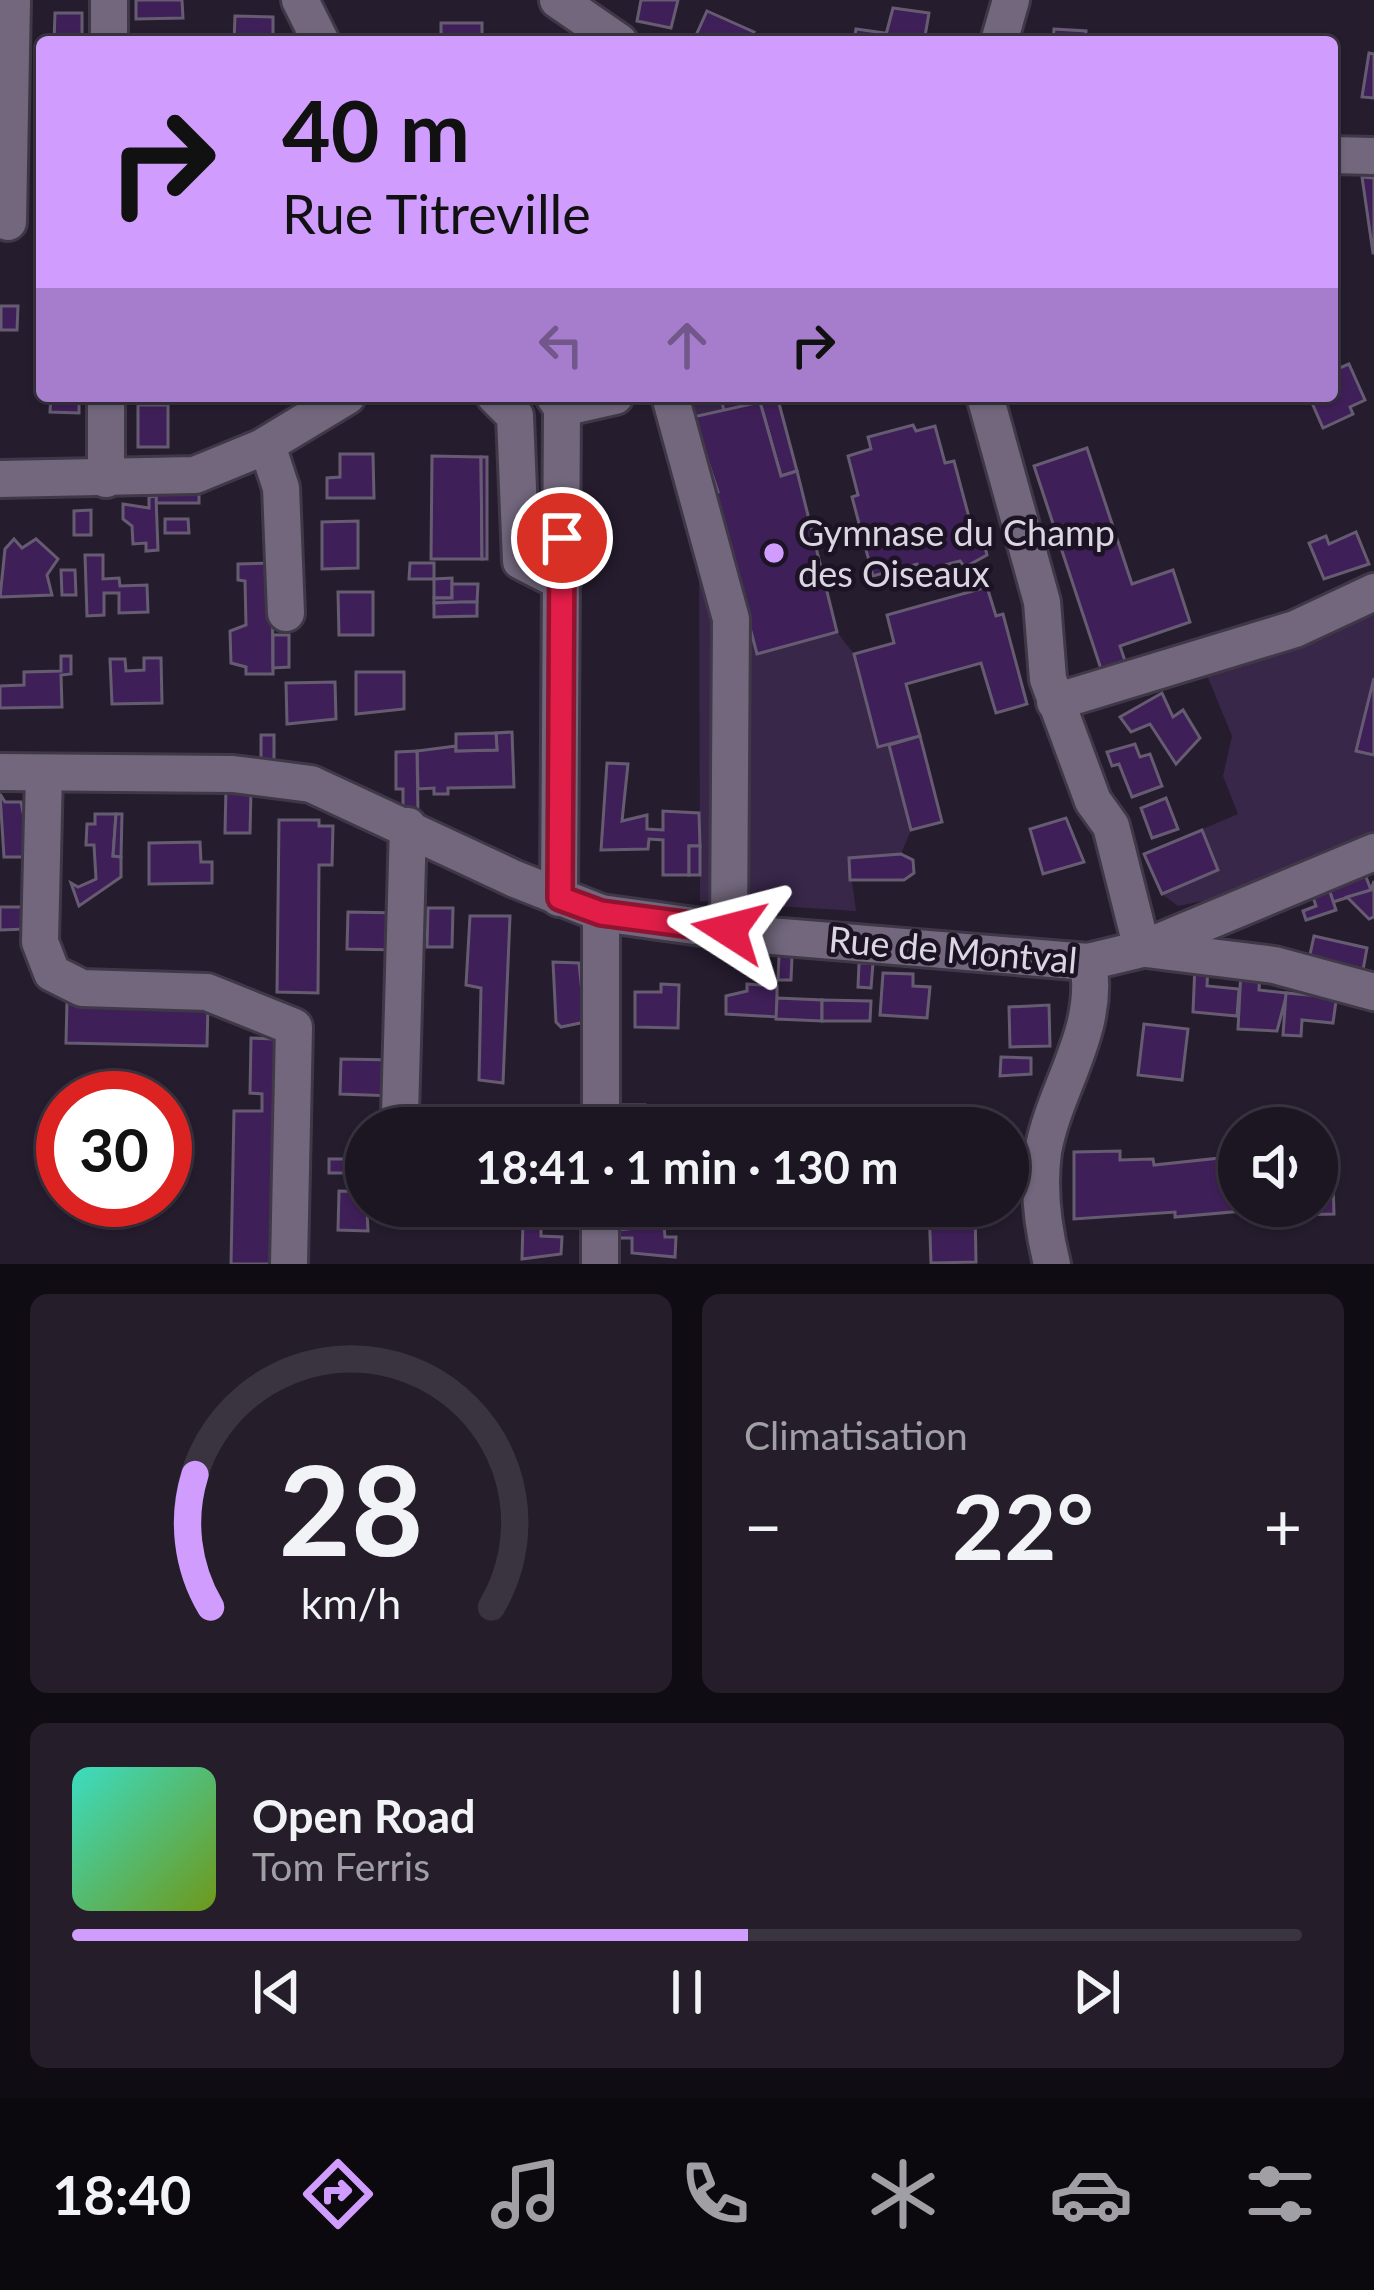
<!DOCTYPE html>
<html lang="fr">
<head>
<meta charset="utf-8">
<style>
	body { margin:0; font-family:Lato,sans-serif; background:#251e2a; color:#f1f3f6; height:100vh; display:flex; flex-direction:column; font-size:45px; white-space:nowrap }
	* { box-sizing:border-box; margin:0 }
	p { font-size:39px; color:#a09fa5 }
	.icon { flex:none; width:66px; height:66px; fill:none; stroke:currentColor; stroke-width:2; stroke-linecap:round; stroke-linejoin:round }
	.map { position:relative; height:1264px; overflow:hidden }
	.panel { display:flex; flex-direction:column; gap:30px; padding:30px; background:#0f0c13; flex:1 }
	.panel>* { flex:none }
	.guide { position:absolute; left:36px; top:36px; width:1302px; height:366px; border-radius:12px; box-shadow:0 3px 9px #0004,0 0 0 3px #3a3440; background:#d09dff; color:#111; overflow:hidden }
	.buttons { position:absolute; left:1218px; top:1107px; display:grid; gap:24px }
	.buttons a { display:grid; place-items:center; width:120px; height:120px; border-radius:50%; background:#1c1522; box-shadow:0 3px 9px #0004,0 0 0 3px #3a3440; font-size:60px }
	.speed { position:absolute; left:36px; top:1071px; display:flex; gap:24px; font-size:60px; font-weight:700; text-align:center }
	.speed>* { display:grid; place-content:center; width:156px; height:156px; border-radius:50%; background:#1c1522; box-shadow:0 3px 9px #0004,0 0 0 3px #3a3440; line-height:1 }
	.speed .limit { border:18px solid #d22; background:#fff; color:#111 }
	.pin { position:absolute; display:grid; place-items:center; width:102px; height:102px; color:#fff; margin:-51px; border:6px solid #fff; border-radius:50%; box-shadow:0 3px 12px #0007 }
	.me { position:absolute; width:132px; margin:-66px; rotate:279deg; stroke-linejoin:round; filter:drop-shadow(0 0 9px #0008) }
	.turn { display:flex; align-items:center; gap:42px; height:252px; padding:0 48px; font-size:54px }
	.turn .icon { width:156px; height:156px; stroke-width:2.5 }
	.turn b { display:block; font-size:84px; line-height:102px }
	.lanes { display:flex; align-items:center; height:114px; padding:0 48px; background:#0003; justify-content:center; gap:60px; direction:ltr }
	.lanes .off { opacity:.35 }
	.big { font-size:90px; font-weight:700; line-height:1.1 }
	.panel .card { flex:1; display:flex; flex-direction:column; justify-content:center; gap:18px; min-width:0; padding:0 42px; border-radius:18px; background:#251e2a }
	.panel .dial { align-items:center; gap:0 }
	.dial svg { height:312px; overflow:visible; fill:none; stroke:#3a3440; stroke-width:7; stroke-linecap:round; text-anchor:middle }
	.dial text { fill:#f1f3f6; stroke:none }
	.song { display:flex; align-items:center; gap:36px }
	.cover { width:144px; height:144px; border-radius:18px; background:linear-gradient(135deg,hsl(170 70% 55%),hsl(80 70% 35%)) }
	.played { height:12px; border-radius:6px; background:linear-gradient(90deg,#d09dff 55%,#3a3440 55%) }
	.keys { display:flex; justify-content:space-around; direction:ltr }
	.heat { display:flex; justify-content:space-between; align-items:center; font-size:66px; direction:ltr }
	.panel .tiles { flex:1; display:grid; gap:30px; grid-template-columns:1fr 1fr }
	.card:last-child { grid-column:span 2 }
	.trip { position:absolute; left:345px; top:1107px; width:684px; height:120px; border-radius:60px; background:#1c1522; box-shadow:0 3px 9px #0004,0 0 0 3px #3a3440; font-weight:700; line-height:120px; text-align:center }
	.menu { display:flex; height:192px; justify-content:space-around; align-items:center; background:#0b080e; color:#a09fa5 }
	.menu .icon { width:84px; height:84px }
	.menu .selected { color:#d09dff }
	.menu b { font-size:54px; color:#f1f3f6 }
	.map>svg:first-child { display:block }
</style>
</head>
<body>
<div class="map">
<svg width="1374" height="1264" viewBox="0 0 1374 1264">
	<rect width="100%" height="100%" fill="#251c2e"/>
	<g fill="#39274a">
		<polygon points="704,396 777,396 837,632 854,654 878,747 889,745 911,830 901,854 849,859 856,911 700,901 699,557 658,406"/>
		<polygon points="1374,602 1374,839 1223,897 1178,906 1162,894 1144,854 1238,814 1223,776 1232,736 1204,668"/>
	</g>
	<g fill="#3f1f58" stroke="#665c71" stroke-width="3">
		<polygon points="136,0 182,0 183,18 136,19"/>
		<polygon points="641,0 678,0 671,28 637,21"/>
		<polygon points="893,8 929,13 924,42 884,42"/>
		<polygon points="707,11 754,32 750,42 693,42"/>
		<polygon points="55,13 82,13 82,42 54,42"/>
		<polygon points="235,16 273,17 273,42 234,42"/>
		<rect x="441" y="23" width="41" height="19"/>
		<polygon points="856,29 885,33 884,42 854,42"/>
		<polygon points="1054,29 1086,31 1085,42 1053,42"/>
		<polygon points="1369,53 1374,54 1374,98 1362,97"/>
		<polygon points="1362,177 1374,178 1374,253 1373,253"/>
		<polygon points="1,306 18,306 17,330 1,330"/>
		<polygon points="1349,364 1365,400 1350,407 1353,414 1323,428 1309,396 1332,396 1332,371"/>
		<polygon points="51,396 79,396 79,413 50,412"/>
		<polygon points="777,396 797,471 781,476 760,402 724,411 721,398"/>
		<polygon points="760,402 781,476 797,471 837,632 757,654 714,493 718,492 693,417"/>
		<rect x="138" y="405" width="30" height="42"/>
		<polygon points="913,425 916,431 935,426 945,463 954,461 974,536 983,539 987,555 965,567 960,561 919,572 917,564 873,576 852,497 858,495 848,456 871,449 868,437"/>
		<polygon points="1087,448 1132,584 1173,570 1190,622 1120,646 1126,664 1102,672 1034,466"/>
		<polygon points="340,454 373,454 374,498 327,498 327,478 340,477"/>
		<polygon points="432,456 481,457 482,559 431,559"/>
		<polygon points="481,457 487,457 487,559 482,559"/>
		<rect x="156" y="487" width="43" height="16"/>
		<polygon points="156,496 158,550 146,551 146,543 133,544 132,526 123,519 123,504 149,508 149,497"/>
		<polygon points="91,510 91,535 74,535 74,511"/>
		<polygon points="165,519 188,519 189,533 165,533"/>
		<polygon points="358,521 358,568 322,569 322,522"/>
		<polygon points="1356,532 1369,564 1324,579 1309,543 1326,536 1329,544"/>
		<polygon points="14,539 22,548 36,539 58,559 47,575 52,595 0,597 5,549"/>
		<polygon points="85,555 103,555 103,579 119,578 120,586 147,585 148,612 119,613 119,593 104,593 104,615 87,616"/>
		<polygon points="272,563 273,674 246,674 246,667 231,663 230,631 246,625 245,581 238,580 238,564"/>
		<polygon points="410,563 434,563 434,579 409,579"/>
		<polygon points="61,570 75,570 76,595 62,595"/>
		<polygon points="452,578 452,598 434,598 434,579"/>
		<polygon points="452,584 478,584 477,602 434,603 434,598 452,598"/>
		<polygon points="987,587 996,616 1003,614 1027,704 996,713 981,663 906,684 920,736 878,747 854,654 894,643 887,615"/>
		<polygon points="338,592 373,592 373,635 339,635"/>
		<polygon points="460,602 477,602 477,616 434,617 434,603"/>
		<polygon points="273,635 289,635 289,667 273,668"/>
		<polygon points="61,656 71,656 71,674 61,675 62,707 0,708 0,686 24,685 24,672 61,671"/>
		<polygon points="144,658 161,658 162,703 112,704 110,659 125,659 126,671 144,670"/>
		<polygon points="356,672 404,672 404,709 356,714"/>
		<polygon points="1374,678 1374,755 1356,751"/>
		<polygon points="335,682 336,719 287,724 286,683"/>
		<polygon points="1162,693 1173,717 1183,710 1200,738 1176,764 1150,724 1131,732 1120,717"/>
		<polygon points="512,732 514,787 448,788 448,794 434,794 434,788 418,789 417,751 456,746 456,751 497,750 496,733"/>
		<polygon points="496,733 497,750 456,751 456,734"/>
		<rect x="261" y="735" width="13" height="26"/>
		<polygon points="920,736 942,822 911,830 889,745"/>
		<polygon points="1135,744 1140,757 1150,754 1162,786 1132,797 1119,764 1112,766 1107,752"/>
		<polygon points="417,751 418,814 403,807 403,789 396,789 396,752"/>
		<polygon points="607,763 628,764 622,821 647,815 647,829 663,830 663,811 699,813 700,846 689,846 689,875 663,875 663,840 649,839 648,849 601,850"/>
		<polygon points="226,787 251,790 250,833 225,833"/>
		<polygon points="0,794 5,802 21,802 27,833 25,857 4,857"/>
		<polygon points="1166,798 1178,829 1152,838 1141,808"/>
		<polygon points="95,814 116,814 113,856 121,857 121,877 79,906 71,883 78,887 96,879 94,845 86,845 87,824 95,824"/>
		<polygon points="116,814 122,814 121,857 113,856"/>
		<polygon points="1066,818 1084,862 1043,874 1030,829"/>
		<polygon points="279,820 319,820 319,826 333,826 332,865 319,865 318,993 277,992"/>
		<polygon points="1202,830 1218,870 1162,894 1144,854"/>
		<polygon points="200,842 201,862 212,862 212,883 149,884 149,843"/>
		<rect x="689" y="846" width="11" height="29"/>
		<polygon points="901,854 913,860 914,873 904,880 850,880 849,858"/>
		<polygon points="1363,869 1371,890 1333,902 1327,883"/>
		<polygon points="1374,881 1374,917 1369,919 1347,897 1371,890"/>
		<polygon points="1327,883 1336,910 1306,920 1303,911 1316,906 1311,891"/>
		<polygon points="0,907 26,907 26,929 0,930"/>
		<polygon points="428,908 453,908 452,947 427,947"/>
		<polygon points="348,912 401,913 400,950 347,949"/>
		<polygon points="470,916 510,916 503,1083 479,1080 481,988 466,985"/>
		<polygon points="1314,936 1367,948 1363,970 1309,959"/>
		<polygon points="779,955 792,956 791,980 778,980"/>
		<polygon points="553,962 579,963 585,1022 561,1027 556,1022"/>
		<polygon points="859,963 873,963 871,988 858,987"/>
		<polygon points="1195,964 1208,966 1207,986 1239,989 1237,1016 1193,1012"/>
		<polygon points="1241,970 1260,972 1259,990 1287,993 1277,1031 1238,1029"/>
		<polygon points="883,973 913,974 913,986 930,987 927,1018 880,1015"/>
		<polygon points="1321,981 1355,1005 1336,1001 1333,1023 1302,1020 1301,1036 1283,1035 1286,993 1319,996"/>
		<polygon points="661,984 679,985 678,1028 635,1027 635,992 661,992"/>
		<polygon points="747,984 777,986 777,1017 726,1014 726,996 747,991"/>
		<polygon points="777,998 822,1000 822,1021 776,1019"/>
		<polygon points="822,1000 871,1001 870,1021 822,1021"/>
		<polygon points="67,1001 208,1004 207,1046 66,1043"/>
		<polygon points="1049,1005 1050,1046 1010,1047 1009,1007"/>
		<polygon points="1144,1024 1188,1029 1182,1080 1138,1075"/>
		<polygon points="251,1038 275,1039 275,1264 231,1264 234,1111 262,1111 262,1094 250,1093"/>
		<polygon points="1001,1057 1031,1058 1031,1074 1000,1076"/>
		<polygon points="341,1059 395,1060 394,1096 340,1094"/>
		<rect x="620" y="1105" width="25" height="23"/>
		<polygon points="453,1107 454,1128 423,1128 424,1108"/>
		<polygon points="526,1107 549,1107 549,1123 525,1123"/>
		<polygon points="646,1107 660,1116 660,1128 646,1128"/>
		<polygon points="919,1117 919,1128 787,1128 786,1119"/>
		<polygon points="46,1142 63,1143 63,1186 45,1186"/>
		<polygon points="1317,1147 1332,1147 1334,1214 1255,1216 1255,1210 1175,1217 1175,1212 1074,1219 1074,1152 1120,1151 1120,1160 1153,1159 1154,1165 1220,1158 1220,1163 1239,1163 1239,1206 1317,1206"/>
		<rect x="329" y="1159" width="24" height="14"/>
		<polygon points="339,1191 366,1192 368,1231 338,1230"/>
		<rect x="629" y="1206" width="43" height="17"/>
		<polygon points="920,1207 975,1207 976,1262 931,1263 929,1207"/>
		<polygon points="523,1222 541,1222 541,1236 562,1237 561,1254 522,1259"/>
		<polygon points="664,1225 665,1237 676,1237 675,1257 632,1253 632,1238 619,1238 618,1230"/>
	</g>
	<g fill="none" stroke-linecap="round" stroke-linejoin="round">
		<g stroke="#3f3847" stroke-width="42">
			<g id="minor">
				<polyline points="300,0 321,42"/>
				<polyline points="558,0 619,42"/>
				<polyline points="109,42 109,0"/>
				<polyline points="999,42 1011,0"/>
				<polyline points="1332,155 1374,156"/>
				<polyline points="8,222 12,0"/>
				<polyline points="495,396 515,416 521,561 562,582"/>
				<polyline points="554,396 562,408 559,898"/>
				<polyline points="670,396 731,619 729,930"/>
				<polyline points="985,396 1042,602 1048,679 1093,801 1111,826 1142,949"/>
				<polyline points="562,408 615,396"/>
				<polyline points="267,445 281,488 286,613"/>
				<polyline points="0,479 195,475 261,448 347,396"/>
				<polyline points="106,479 106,396"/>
				<polyline points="1055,702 1295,629 1374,592"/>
				<polyline points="0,772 233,774 311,784 515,879 601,913 759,935 1088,962 1142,949 1374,852"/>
				<polyline points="44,773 40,942 52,973 82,988 207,992 294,1027 289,1264"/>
				<polyline points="1146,949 1274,965 1374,992"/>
				<polyline points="400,1115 408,826"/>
				<polyline points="601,1128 601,913"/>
				<polyline points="600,1264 600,1206"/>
				<path d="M1052,1264C1043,1228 1038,1189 1043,1152C1054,1088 1101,1030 1088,962"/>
			</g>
		</g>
		<use href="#minor" stroke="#72677d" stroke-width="36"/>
	</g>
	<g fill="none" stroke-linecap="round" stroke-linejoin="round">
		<g stroke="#92132f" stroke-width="30">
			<polyline id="route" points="562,538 560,898 601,913 729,930"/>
		</g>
		<use href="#route" stroke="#e11d48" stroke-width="21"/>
	</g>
	<circle fill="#d09dff" stroke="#1c1324" stroke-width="4.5" cx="774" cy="553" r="12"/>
	<g text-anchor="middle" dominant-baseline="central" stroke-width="9" stroke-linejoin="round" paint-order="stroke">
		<g font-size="36" fill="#dcd6e2" stroke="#1c1324" text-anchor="start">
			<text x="798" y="532">Gymnase du Champ<tspan x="798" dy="41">des Oiseaux</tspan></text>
		</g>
		<g font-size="36" fill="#dcd6e2" stroke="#1c1324">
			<text transform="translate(953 949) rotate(5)">Rue de Montval</text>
		</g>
	</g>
</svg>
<div class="buttons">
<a><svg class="icon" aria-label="sound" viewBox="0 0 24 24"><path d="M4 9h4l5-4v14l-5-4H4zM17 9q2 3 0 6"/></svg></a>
</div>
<div class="speed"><div class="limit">30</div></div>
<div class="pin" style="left:562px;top:538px;background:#d93025"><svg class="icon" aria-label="arrive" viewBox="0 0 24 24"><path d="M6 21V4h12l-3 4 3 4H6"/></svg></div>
<svg class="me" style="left:729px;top:930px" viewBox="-20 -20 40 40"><path d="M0-17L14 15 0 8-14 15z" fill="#e11d48" stroke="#fff" stroke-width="4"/></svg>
<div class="trip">18:41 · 1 min · 130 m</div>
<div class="guide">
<div class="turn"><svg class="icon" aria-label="right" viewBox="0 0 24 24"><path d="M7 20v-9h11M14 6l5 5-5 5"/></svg><div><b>40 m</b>Rue Titreville</div></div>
<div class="lanes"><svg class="icon off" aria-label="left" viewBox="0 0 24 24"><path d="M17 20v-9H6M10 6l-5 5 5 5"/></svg><svg class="icon off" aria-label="ahead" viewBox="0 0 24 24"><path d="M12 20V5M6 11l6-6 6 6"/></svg><svg class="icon" aria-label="right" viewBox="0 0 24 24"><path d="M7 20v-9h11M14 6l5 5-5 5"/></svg></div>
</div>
</div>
<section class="panel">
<div class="tiles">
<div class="card dial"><svg viewBox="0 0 100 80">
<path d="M14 69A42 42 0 1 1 86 69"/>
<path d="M14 69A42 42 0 0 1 10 35" stroke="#d09dff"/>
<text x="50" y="56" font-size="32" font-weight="700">28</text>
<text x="50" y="72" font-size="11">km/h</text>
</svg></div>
<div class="card"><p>Climatisation</p>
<div class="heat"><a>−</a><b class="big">22°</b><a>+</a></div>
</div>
<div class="card">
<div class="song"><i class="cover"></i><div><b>Open Road</b><p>Tom Ferris</p></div></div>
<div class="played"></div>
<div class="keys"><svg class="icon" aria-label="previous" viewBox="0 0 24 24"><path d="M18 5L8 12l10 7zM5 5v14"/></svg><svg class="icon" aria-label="pause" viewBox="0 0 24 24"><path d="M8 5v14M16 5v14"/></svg><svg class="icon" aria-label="next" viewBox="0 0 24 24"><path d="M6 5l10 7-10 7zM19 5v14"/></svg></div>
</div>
</div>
</section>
<nav class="menu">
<b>18:40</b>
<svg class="icon selected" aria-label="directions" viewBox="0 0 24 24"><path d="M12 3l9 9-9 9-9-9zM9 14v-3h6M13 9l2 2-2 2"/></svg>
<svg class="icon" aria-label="music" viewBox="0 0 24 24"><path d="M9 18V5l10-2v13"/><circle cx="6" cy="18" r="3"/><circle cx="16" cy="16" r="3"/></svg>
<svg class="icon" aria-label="phone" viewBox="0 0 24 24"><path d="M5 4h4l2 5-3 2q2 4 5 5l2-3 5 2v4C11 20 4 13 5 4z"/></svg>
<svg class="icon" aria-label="climate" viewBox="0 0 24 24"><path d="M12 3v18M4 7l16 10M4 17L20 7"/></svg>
<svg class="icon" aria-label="car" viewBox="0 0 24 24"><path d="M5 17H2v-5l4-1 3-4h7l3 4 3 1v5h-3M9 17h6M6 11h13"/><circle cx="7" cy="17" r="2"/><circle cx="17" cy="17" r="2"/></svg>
<svg class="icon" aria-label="filters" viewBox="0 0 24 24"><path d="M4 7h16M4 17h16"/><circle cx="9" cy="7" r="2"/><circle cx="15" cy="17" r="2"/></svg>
</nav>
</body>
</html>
